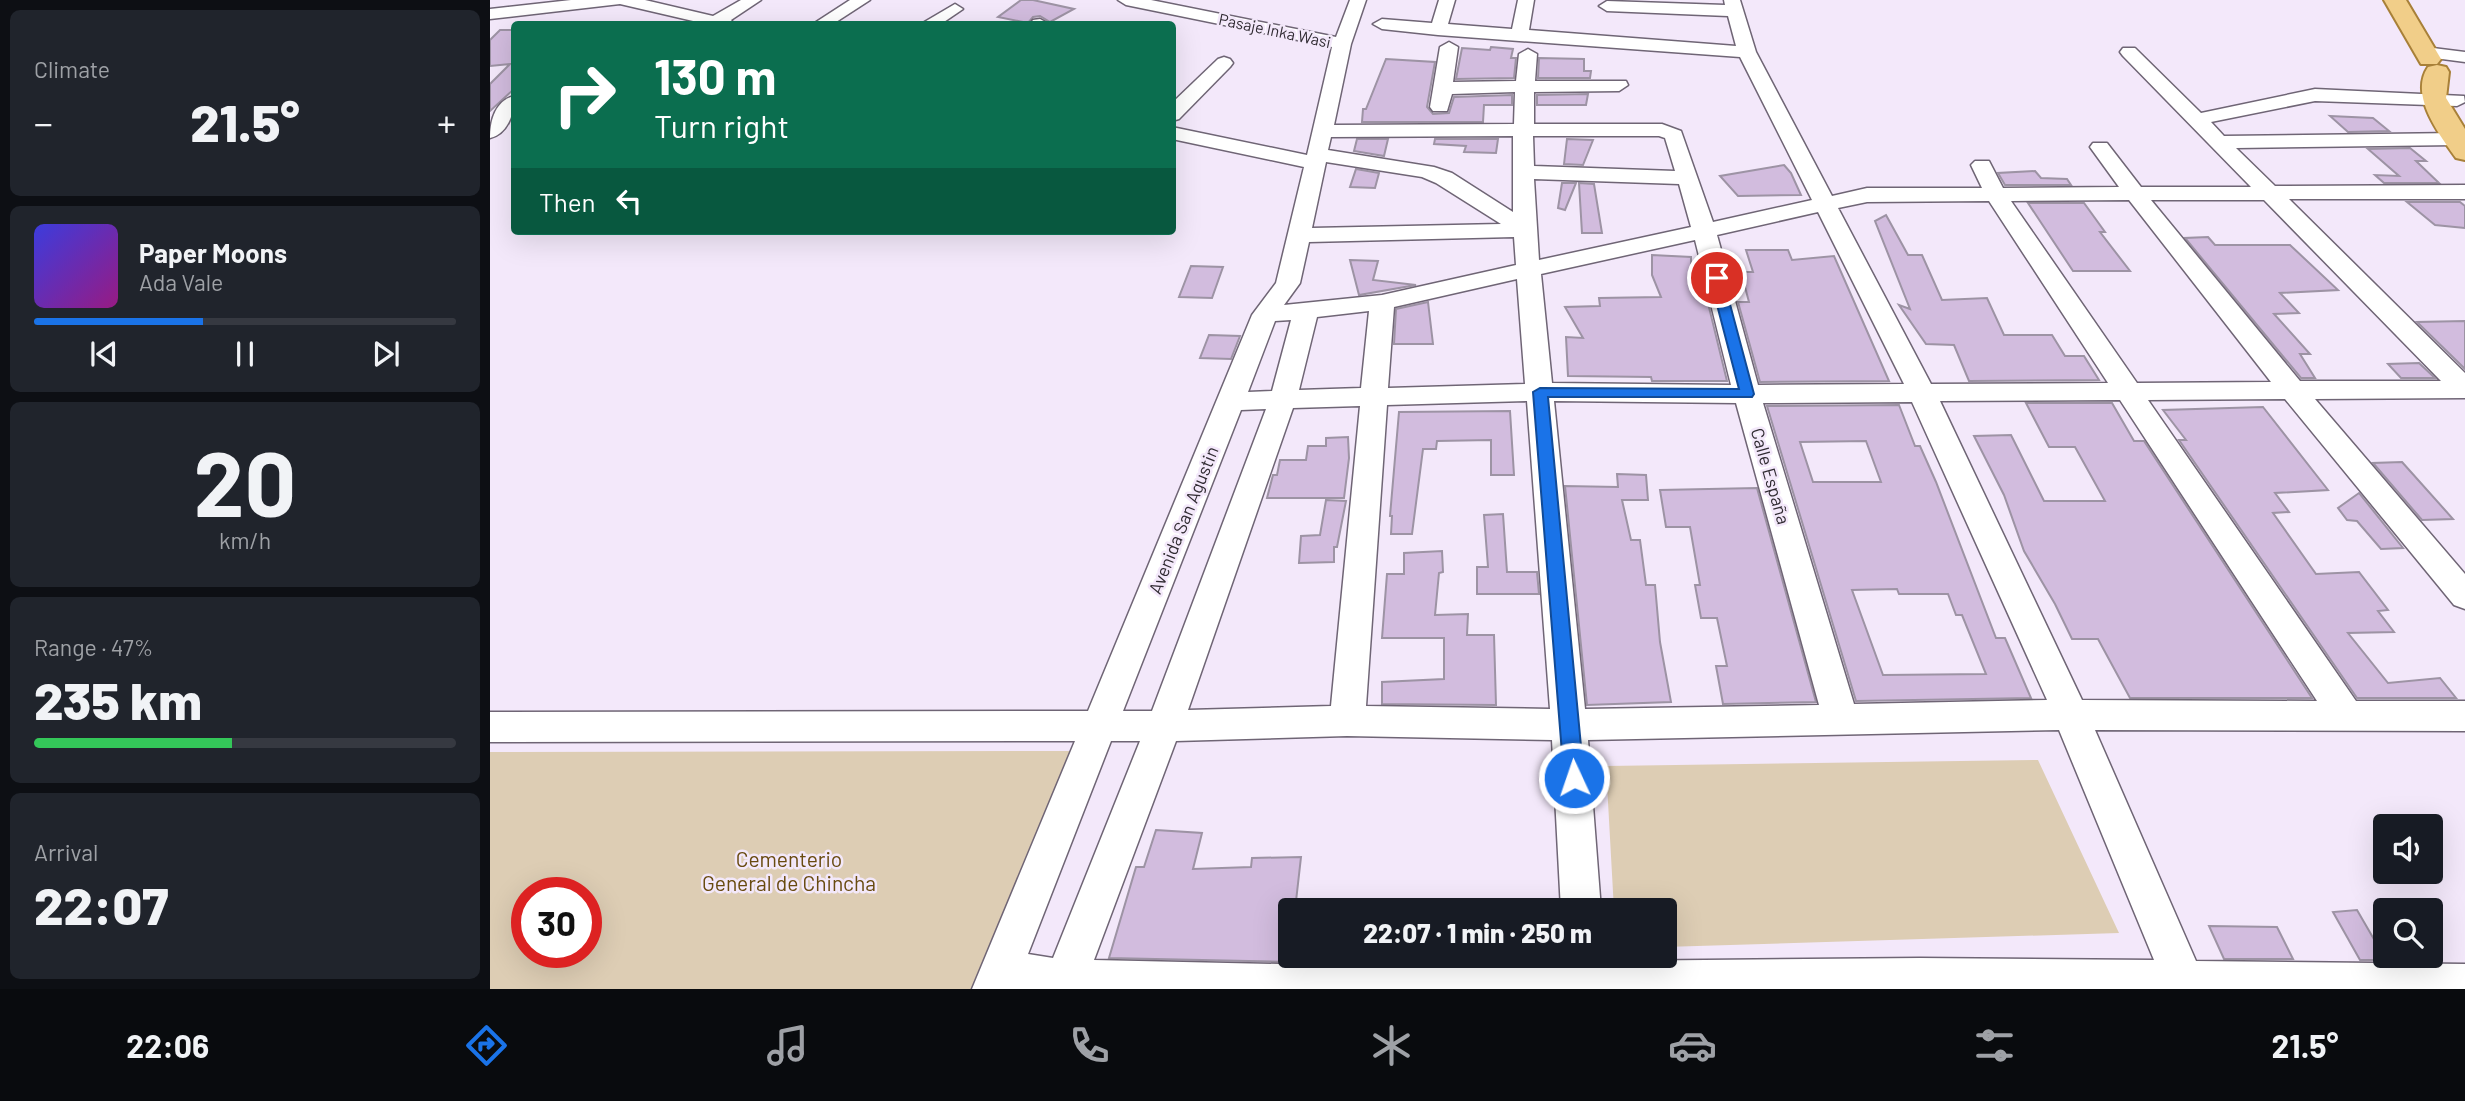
<!DOCTYPE html>
<html lang="en">
<head>
<meta charset="utf-8">
<style>
	body { margin:0; font-family:Barlow,sans-serif; background:#20242c; color:#f1f3f6; height:100vh; display:flex; flex-direction:column; font-size:26px; white-space:nowrap }
	* { box-sizing:border-box; margin:0 }
	p { font-size:23px; color:#9ea1a6 }
	.icon { flex:none; width:38px; height:38px; fill:none; stroke:currentColor; stroke-width:2; stroke-linecap:round; stroke-linejoin:round }
	.map { position:relative; flex:1; overflow:hidden }
	.panel { display:flex; flex-direction:column; gap:10px; padding:10px; background:#0d0f14; width:490px }
	.panel>* { flex:none }
	.guide { position:absolute; left:21px; top:21px; width:665px; height:214px; border-radius:7px; box-shadow:0 7px 28px #0002; background:#0b6e4f; color:#fff; overflow:hidden }
	.controls { position:absolute; left:1883px; top:814px; display:grid; gap:14px }
	.controls a { display:grid; place-items:center; width:70px; height:70px; border-radius:7px; background:#171b24; box-shadow:0 7px 28px #0002; font-size:35px }
	.speed { position:absolute; left:21px; top:877px; display:flex; gap:14px; font-size:35px; font-weight:700; text-align:center }
	.speed>* { display:grid; place-content:center; width:91px; height:91px; border-radius:50%; background:#171b24; box-shadow:0 7px 28px #0002; line-height:1 }
	.speed .limit { border:10px solid #d22; background:#fff; color:#111 }
	.pin { position:absolute; display:grid; place-items:center; width:60px; height:60px; color:#fff; margin:-30px; border:4px solid #fff; border-radius:50%; box-shadow:0 2px 7px #0007 }
	.me { position:absolute; width:77px; margin:-38px; rotate:357deg; stroke-linejoin:round; filter:drop-shadow(0 0 5px #0008) }
	.turn { display:flex; align-items:center; gap:24px; height:147px; padding:0 28px; font-size:32px }
	.turn .icon { width:91px; height:91px; stroke-width:2.5 }
	.turn b { display:block; font-size:49px; line-height:60px }
	.then { display:flex; align-items:center; height:66px; padding:0 28px; background:#0003; gap:14px; font-size:26px }
	.big { font-size:52px; font-weight:800; line-height:1.1 }
	.panel .tile { flex:1; display:flex; flex-direction:column; justify-content:center; gap:10px; min-width:0; padding:0 24px; border-radius:10px; background:#20242c }
	.panel .dial { align-items:center; gap:0 }
	.dial b { font-size:91px; line-height:1 }
	.song { display:flex; align-items:center; gap:21px }
	.cover { width:84px; height:84px; border-radius:10px; background:linear-gradient(135deg,hsl(240 70% 55%),hsl(310 70% 35%)) }
	.played { height:7px; border-radius:4px; background:linear-gradient(90deg,#1a73e8 40%,#363941 40%) }
	.keys { display:flex; justify-content:space-around; direction:ltr }
	.heat { display:flex; justify-content:space-between; align-items:center; font-size:38px; direction:ltr }
	.charge { height:10px; border-radius:5px; background:linear-gradient(90deg,#34c759 47%,#363941 0) }
	.trip { position:absolute; left:788px; top:898px; width:399px; height:70px; border-radius:7px; background:#171b24; box-shadow:0 7px 28px #0002; font-weight:800; line-height:70px; text-align:center }
	.tab-bar { display:flex; height:112px; justify-content:space-around; align-items:center; background:#090b0e; color:#9ea1a6 }
	.tab-bar .icon { width:49px; height:49px }
	.tab-bar .selected { color:#1a73e8 }
	.tab-bar b { font-size:32px; color:#f1f3f6 }
	main { display:flex; flex:1; min-height:0 }
	.map>svg:first-child { display:block }
</style>
</head>
<body>
<main>
<section class="panel">
<div class="tile"><p>Climate</p>
<div class="heat"><a>−</a><b class="big">21.5°</b><a>+</a></div>
</div>
<div class="tile">
<div class="song"><i class="cover"></i><div><b>Paper Moons</b><p>Ada Vale</p></div></div>
<div class="played"></div>
<div class="keys"><svg class="icon" aria-label="previous" viewBox="0 0 24 24"><path d="M18 5L8 12l10 7zM5 5v14"/></svg><svg class="icon" aria-label="pause" viewBox="0 0 24 24"><path d="M8 5v14M16 5v14"/></svg><svg class="icon" aria-label="next" viewBox="0 0 24 24"><path d="M6 5l10 7-10 7zM19 5v14"/></svg></div>
</div>
<div class="tile dial"><b>20</b><p>km/h</p></div>
<div class="tile"><p>Range · 47%</p><b class="big">235 km</b><div class="charge"></div></div>
<div class="tile"><p>Arrival</p><b class="big">22:07</b></div>
</section>
<div class="map">
<svg width="1975" height="989" viewBox="0 0 1975 989">
	<rect width="100%" height="100%" fill="#f3e8fa"/>
	<g fill="#ddcdb4" fill-rule="evenodd">
		<path d="M597,751L484,989H0V752ZM37,892H96V952H37Z"/>
		<polygon points="1548,760 1629,933 1174,947 1174,910 1124,910 1116,766"/>
	</g>
	<g fill="#d2bcde" stroke="#9d93a4" stroke-width="2" fill-rule="evenodd">
		<polygon points="531,0 543,0 584,9 560,22 550,16 543,17 538,23 508,17"/>
		<polygon points="10,30 24,30 24,89 0,111 0,84 20,64 0,66 0,40"/>
		<polygon points="1001,47 1023,49 1021,58 1026,58 1024,78 966,79 972,48 1000,50"/>
		<polygon points="1049,58 1094,59 1094,71 1101,71 1100,78 1048,78"/>
		<polygon points="896,59 945,62 937,107 943,114 959,113 964,97 1022,95 1022,105 994,105 993,122 872,122 873,109 876,109"/>
		<polygon points="1098,94 1096,105 1047,105 1047,95"/>
		<polygon points="1840,116 1883,118 1899,131 1858,132"/>
		<polygon points="867,139 898,139 894,156 864,151"/>
		<polygon points="945,139 1008,139 1006,153 974,152 976,146 944,144"/>
		<polygon points="1077,139 1103,140 1093,165 1074,164"/>
		<polygon points="1920,148 1936,161 1926,161 1949,183 1894,183 1885,175 1909,176 1878,149"/>
		<polygon points="1294,165 1301,173 1311,195 1248,196 1230,176"/>
		<polygon points="866,169 889,173 885,188 860,187"/>
		<polygon points="1545,171 1551,178 1577,179 1581,185 1515,185 1508,173"/>
		<polygon points="1072,183 1086,183 1075,210 1068,208"/>
		<polygon points="1089,183 1104,184 1112,233 1092,233"/>
		<polygon points="1917,202 1970,202 1975,206 1975,228 1945,225"/>
		<polygon points="1538,203 1594,203 1615,232 1610,232 1640,271 1583,271"/>
		<polygon points="1396,215 1418,255 1432,255 1452,300 1497,298 1514,335 1562,335 1575,356 1594,356 1609,380 1479,381 1464,345 1436,344 1409,305 1420,309 1385,221"/>
		<polygon points="1718,237 1725,245 1800,245 1848,290 1790,293 1809,313 1784,314 1820,354 1810,354 1825,378 1811,378 1695,238"/>
		<polygon points="1256,250 1298,250 1302,260 1344,256 1399,381 1270,382 1248,302 1259,302 1251,272 1263,272"/>
		<polygon points="1162,255 1201,257 1201,263 1205,263 1205,275 1217,299 1237,381 1162,381 1161,377 1078,376 1076,337 1093,338 1075,307 1110,306 1109,298 1171,297 1162,275"/>
		<polygon points="860,260 888,261 883,280 926,285 869,295"/>
		<polygon points="701,266 733,267 722,298 689,297"/>
		<polygon points="938,302 943,344 904,344 906,309"/>
		<polygon points="1975,321 1975,369 1927,322"/>
		<polygon points="719,335 750,336 741,359 710,358"/>
		<polygon points="1929,363 1945,378 1911,378 1898,364"/>
		<polygon points="1536,403 1622,403 1644,441 1654,441 1822,698 1640,698 1608,639 1582,639 1565,604 1534,551 1514,495 1484,436 1521,435 1554,501 1615,501 1585,447 1559,447"/>
		<path d="M1409,405L1425,446H1430L1446,482L1506,638H1515L1541,698L1366,701L1277,406ZM1376,441L1391,482H1323L1310,442ZM1407,589L1409,594H1458L1466,615H1472L1496,674L1393,675L1362,590Z"/>
		<polygon points="1773,407 1838,490 1785,493 1799,512 1783,513 1826,574 1869,572 1898,610 1888,611 1904,632 1858,633 1898,683 1950,678 1966,698 1867,698 1689,440 1696,440 1673,410"/>
		<polygon points="1020,411 1024,475 1001,475 1001,440 947,441 946,449 933,449 922,534 901,534 902,516 900,516 909,412"/>
		<polygon points="858,437 859,458 854,498 777,498 783,475 787,475 790,460 816,460 818,446 836,446 836,438"/>
		<polygon points="1912,462 1963,519 1932,520 1883,463"/>
		<polygon points="1127,474 1156,475 1158,500 1132,500 1141,540 1150,540 1156,585 1165,585 1170,642 1181,702 1097,705 1075,486 1128,487"/>
		<polygon points="1267,488 1326,702 1233,704 1226,666 1237,666 1227,618 1211,618 1205,585 1210,585 1200,527 1176,527 1170,490"/>
		<polygon points="1869,493 1913,548 1891,549 1867,521 1857,520 1848,508"/>
		<polygon points="836,500 856,501 847,547 844,547 844,562 809,563 811,536 830,535"/>
		<polygon points="1013,514 1017,572 1047,572 1049,594 987,594 987,567 998,567 994,515"/>
		<polygon points="952,551 953,572 949,573 945,615 978,614 977,635 1004,635 1006,705 892,704 892,682 954,679 954,638 892,638 897,574 914,574 914,553"/>
		<polygon points="666,830 712,833 703,869 761,867 762,858 811,857 805,910 800,910 799,962 619,958 646,867 654,867"/>
		<polygon points="1867,910 1896,960 1870,960 1843,912"/>
		<polygon points="1719,926 1787,927 1803,959 1734,959"/>
	</g>
	<g fill="none" stroke-linecap="round" stroke-linejoin="round">
		<g stroke="#6f6575" stroke-width="3">
			<g id="minor">
				<polygon points="81,0 155,0 223,16 251,0 271,0 241,20 244,24 216,24 130,4 0,19 0,9"/>
				<polygon points="360,0 380,0 343,24 323,24"/>
				<path d="M628,0H661L846,37L860,0H876L861,44L844,125L1024,124L1025,92L962,94L957,111H943L940,107L950,47L959,42L968,47L963,82L1026,81L1029,54L1038,49L1047,54L1045,81H1136L1138,85L1129,91L1044,92V124H1172L1191,131L1223,222L1322,200L1250,57L948,35L892,29L883,24L892,19L942,23L949,0H965L958,24L1022,29L1028,0H1044L1039,30L1246,46L1238,16L1117,11L1109,6L1117,1L1235,5L1234,0H1250L1266,52L1342,196L1377,188H1492L1481,165L1485,161H1499L1513,188L1629,187L1600,147L1603,143H1617L1651,187H1761L1633,56L1630,52L1633,48H1645L1711,113L1825,89L1974,96L1975,102L1967,106L1825,101L1721,122L1734,136L1966,133L1975,137L1973,143L1966,145L1746,148L1785,186L1975,185V199H1799L1975,373V398L1825,399L1975,574V609L1964,605L1795,399L1658,400L1866,701H1975V731L1605,730L1706,961L1975,964V989H482L585,741L0,742V712L598,711L762,315L786,283L814,167L682,139V127L817,155L842,47L636,5ZM1023,136V212L962,173L944,167L838,150L841,137ZM1043,136H1169L1175,138L1185,171L1044,166ZM836,162L932,177L946,183L1011,224L822,228ZM1044,179L1189,184L1201,227L1049,260ZM1639,200L1781,382L1647,383L1521,201ZM1661,200H1774L1951,381H1810ZM1499,201L1618,383L1441,384L1348,208L1377,202ZM1328,212L1414,384L1268,385L1227,235ZM1024,237L1026,265L892,295L794,305L810,283L819,242ZM1205,240L1241,385L1062,383L1051,274ZM1027,279L1035,384L898,388L904,307ZM879,311L871,388L809,390L827,317ZM801,320L782,391L758,392L785,321ZM1630,400L1827,701L1592,700L1450,401ZM1037,401L1060,709L876,706L897,405ZM1064,401L1246,403L1329,705L1095,709ZM1422,402L1557,700L1364,704L1273,403ZM870,406L841,706L698,710L803,408ZM776,409L662,711H633L751,410ZM1569,730L1664,960L1430,958L1115,961V956H1073V962L833,965L604,960L686,741L857,736L1062,740L1071,910H1111L1098,740ZM621,741H650L563,958L538,954Z"/>
				<polygon points="465,4 473,9 451,24 431,24"/>
				<polygon points="550,19 559,24 540,24 543,20"/>
				<polygon points="1935,47 1975,52 1975,62 1929,56 1926,52 1929,48"/>
				<polygon points="734,57 740,59 743,63 740,67 689,119 682,121 682,103 728,59"/>
				<path d="M24,96C25,112 18,134 0,138C0,121 5,101 24,96Z"/>
			</g>
		</g>
		<g stroke="#a88038" stroke-width="4">
			<g id="major">
				<polygon points="1894,0 1916,0 1951,59 1947,64 1931,64"/>
				<path d="M1947,65L1956,67L1959,72L1956,98L1975,129V160L1966,158C1949,134 1919,95 1938,67Z"/>
			</g>
		</g>
		<use href="#minor" fill="#fff" fill-rule="evenodd"/>
		<use href="#major" fill="#f1ce89" fill-rule="evenodd"/>
	</g>
	<polygon fill="#1a73e8" stroke="#114b97" stroke-width="2" points="1227,274 1233,278 1264,394 1262,397 1058,397 1094,778 1091,784 1084,786 1077,784 1074,778 1043,392 1050,388 1249,389 1220,278"/>
	<g text-anchor="middle" dominant-baseline="central" stroke-width="5" stroke-linejoin="round" paint-order="stroke">
		<g font-size="16" fill="#302b32" stroke="#f3e8fa">
			<text transform="translate(785 30) rotate(12)">Pasaje Inka Wasi</text>
		</g>
		<g font-size="18" fill="#302b32" stroke="#f3e8fa">
			<text transform="translate(1281 476) rotate(74)">Calle España</text>
			<text transform="translate(693 520) rotate(-68)">Avenida San Agustin</text>
		</g>
		<g font-size="21" fill="#684a0f" stroke="#f3e8fa">
			<text x="299" y="858">Cementerio<tspan x="299" dy="24">General de Chincha</tspan></text>
		</g>
	</g>
</svg>
<div class="controls">
<a><svg class="icon" aria-label="sound" viewBox="0 0 24 24"><path d="M4 9h4l5-4v14l-5-4H4zM17 9q2 3 0 6"/></svg></a>
<a><svg class="icon" aria-label="search" viewBox="0 0 24 24"><circle cx="10" cy="10" r="6"/><path d="M15 15l6 6"/></svg></a>
</div>
<div class="speed"><div class="limit">30</div></div>
<div class="pin" style="left:1227px;top:278px;background:#d93025"><svg class="icon" aria-label="arrive" viewBox="0 0 24 24"><path d="M6 21V4h12l-3 4 3 4H6"/></svg></div>
<svg class="me" style="left:1084px;top:778px" viewBox="-20 -20 40 40"><circle r="17" fill="#1a73e8" stroke="#fff" stroke-width="3"/><path d="M0-11L8 9 0 5-8 9z" fill="#fff"/></svg>
<div class="trip">22:07 · 1 min · 250 m</div>
<div class="guide">
<div class="turn"><svg class="icon" aria-label="right" viewBox="0 0 24 24"><path d="M7 20v-9h11M14 6l5 5-5 5"/></svg><div><b>130 m</b>Turn right</div></div>
<div class="then">Then<svg class="icon" aria-label="left" viewBox="0 0 24 24"><path d="M17 20v-9H6M10 6l-5 5 5 5"/></svg></div>
</div>
</div>
</main>
<nav class="tab-bar">
<b>22:06</b>
<svg class="icon selected" aria-label="directions" viewBox="0 0 24 24"><path d="M12 3l9 9-9 9-9-9zM9 14v-3h6M13 9l2 2-2 2"/></svg>
<svg class="icon" aria-label="music" viewBox="0 0 24 24"><path d="M9 18V5l10-2v13"/><circle cx="6" cy="18" r="3"/><circle cx="16" cy="16" r="3"/></svg>
<svg class="icon" aria-label="phone" viewBox="0 0 24 24"><path d="M5 4h4l2 5-3 2q2 4 5 5l2-3 5 2v4C11 20 4 13 5 4z"/></svg>
<svg class="icon" aria-label="climate" viewBox="0 0 24 24"><path d="M12 3v18M4 7l16 10M4 17L20 7"/></svg>
<svg class="icon" aria-label="car" viewBox="0 0 24 24"><path d="M5 17H2v-5l4-1 3-4h7l3 4 3 1v5h-3M9 17h6M6 11h13"/><circle cx="7" cy="17" r="2"/><circle cx="17" cy="17" r="2"/></svg>
<svg class="icon" aria-label="filters" viewBox="0 0 24 24"><path d="M4 7h16M4 17h16"/><circle cx="9" cy="7" r="2"/><circle cx="15" cy="17" r="2"/></svg>
<b>21.5°</b>
</nav>
</body>
</html>
